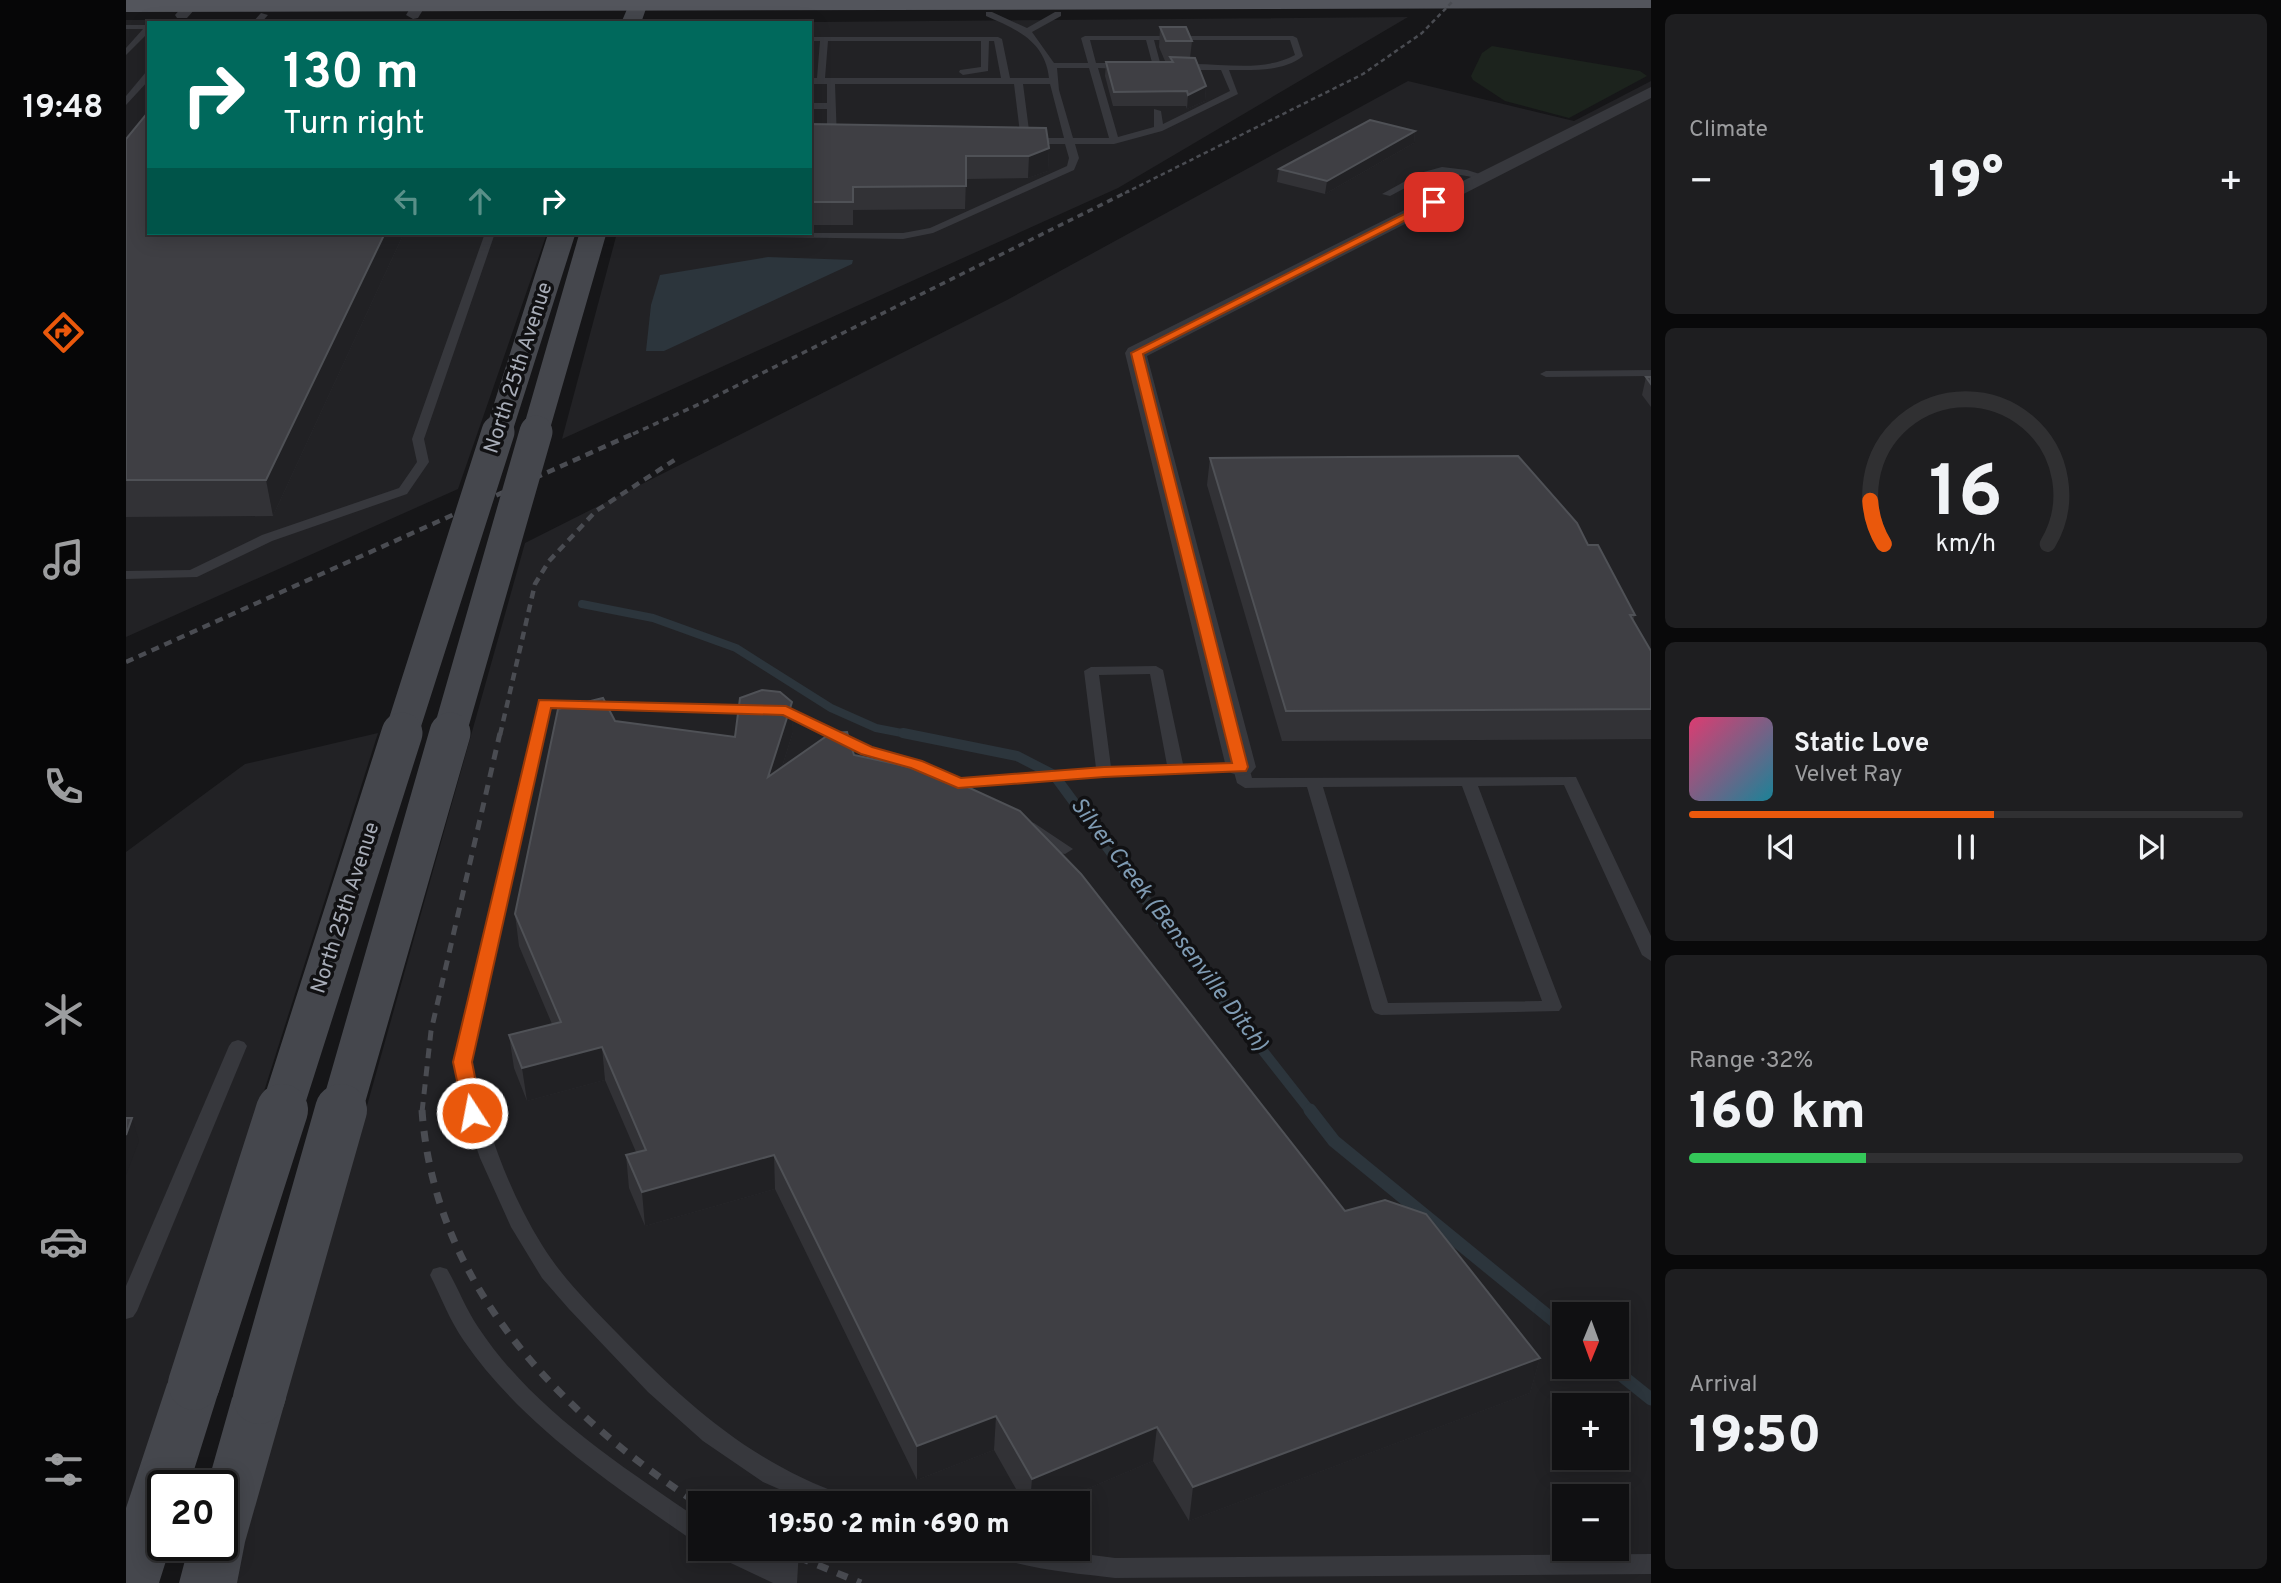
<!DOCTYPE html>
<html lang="en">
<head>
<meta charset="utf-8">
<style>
	body { margin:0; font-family:Overpass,sans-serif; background:#1e1e20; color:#f1f3f6; height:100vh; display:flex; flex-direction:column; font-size:26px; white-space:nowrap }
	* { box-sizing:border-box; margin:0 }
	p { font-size:23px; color:#9c9d9f }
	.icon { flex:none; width:38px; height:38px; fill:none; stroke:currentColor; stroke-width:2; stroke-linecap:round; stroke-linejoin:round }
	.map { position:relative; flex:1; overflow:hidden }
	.drawer { display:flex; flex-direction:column; gap:14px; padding:14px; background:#09090a; width:630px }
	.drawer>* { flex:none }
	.top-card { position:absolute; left:21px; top:21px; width:665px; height:214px; border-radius:0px; box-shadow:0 4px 18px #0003,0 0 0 2px #303032; background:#00695c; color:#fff; overflow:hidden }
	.needle { width:46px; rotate:181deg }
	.buttons { position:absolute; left:1426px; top:1302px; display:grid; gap:14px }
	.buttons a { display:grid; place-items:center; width:77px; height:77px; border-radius:0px; background:#101012; box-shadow:0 4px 18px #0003,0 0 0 2px #303032; font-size:35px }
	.speed { position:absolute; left:21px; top:1470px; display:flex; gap:14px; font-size:35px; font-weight:700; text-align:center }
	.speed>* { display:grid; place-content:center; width:91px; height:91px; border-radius:50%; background:#101012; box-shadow:0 4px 18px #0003,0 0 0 2px #303032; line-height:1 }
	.speed .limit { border:4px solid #111; border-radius:10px; background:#fff; color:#111 }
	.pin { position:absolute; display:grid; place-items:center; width:60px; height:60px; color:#fff; margin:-30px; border-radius:14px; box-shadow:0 4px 10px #0006 }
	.me { position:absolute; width:77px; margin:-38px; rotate:349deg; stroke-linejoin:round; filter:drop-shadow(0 0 5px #0008) }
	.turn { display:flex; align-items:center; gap:24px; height:147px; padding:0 21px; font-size:32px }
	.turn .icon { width:91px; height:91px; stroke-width:2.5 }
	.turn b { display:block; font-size:49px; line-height:60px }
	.lanes { display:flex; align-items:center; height:66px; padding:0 21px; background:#0003; justify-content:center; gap:35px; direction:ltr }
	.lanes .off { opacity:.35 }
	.big { font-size:52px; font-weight:800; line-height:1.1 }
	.drawer .widget { flex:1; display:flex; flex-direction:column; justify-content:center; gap:10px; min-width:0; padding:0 24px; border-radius:10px; background:#1e1e20 }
	.drawer .dial { align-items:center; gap:0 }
	.dial svg { height:182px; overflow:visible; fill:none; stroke:#303032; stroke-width:7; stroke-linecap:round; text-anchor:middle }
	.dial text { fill:#f1f3f6; stroke:none }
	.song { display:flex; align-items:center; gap:21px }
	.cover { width:84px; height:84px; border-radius:10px; background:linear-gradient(135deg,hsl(340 70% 55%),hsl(190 70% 35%)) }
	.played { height:7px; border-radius:4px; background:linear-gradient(90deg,#ea580c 55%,#303032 55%) }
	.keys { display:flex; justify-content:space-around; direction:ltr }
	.heat { display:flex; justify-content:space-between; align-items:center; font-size:38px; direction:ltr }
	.charge { height:10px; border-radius:5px; background:linear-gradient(90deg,#34c759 32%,#303032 0) }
	.trip { position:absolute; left:562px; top:1491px; width:402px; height:70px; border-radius:0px; background:#101012; box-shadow:0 4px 18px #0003,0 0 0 2px #303032; font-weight:800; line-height:70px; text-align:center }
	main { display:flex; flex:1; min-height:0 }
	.tabs { display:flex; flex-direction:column; width:126px; justify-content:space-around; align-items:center; background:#060607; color:#9c9d9f }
	.tabs .icon { width:49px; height:49px }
	.tabs .selected { color:#ea580c }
	.tabs b { font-size:32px; color:#f1f3f6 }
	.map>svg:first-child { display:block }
</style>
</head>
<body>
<main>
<nav class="tabs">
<b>19:48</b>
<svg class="icon selected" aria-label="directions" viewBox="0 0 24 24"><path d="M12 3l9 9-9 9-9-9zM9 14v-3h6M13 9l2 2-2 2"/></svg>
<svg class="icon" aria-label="music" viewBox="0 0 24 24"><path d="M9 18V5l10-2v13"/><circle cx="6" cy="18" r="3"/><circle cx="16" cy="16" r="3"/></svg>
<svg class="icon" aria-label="phone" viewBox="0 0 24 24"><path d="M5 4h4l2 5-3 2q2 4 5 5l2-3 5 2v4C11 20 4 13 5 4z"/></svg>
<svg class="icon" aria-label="climate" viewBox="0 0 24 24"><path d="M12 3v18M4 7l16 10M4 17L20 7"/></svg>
<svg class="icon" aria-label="car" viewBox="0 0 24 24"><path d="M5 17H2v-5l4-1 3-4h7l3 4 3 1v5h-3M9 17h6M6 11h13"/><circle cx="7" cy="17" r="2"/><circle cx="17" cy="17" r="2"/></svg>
<svg class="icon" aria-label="filters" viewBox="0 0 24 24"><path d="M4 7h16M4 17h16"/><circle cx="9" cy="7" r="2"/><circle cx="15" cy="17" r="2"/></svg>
</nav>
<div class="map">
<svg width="1525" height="1583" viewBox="0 0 1525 1583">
	<rect width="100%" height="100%" fill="#161618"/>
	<g fill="#222225" fill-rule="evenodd">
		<polygon points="1282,17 992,188 436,439 491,233 684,233 684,23 570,23"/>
		<polygon points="435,19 470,23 23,23 23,233 421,233 332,489 0,637 0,20"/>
		<path d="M1282,81L1448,121L1525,81V1583H107L399,543L881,300ZM1438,1314H1491V1367H1438ZM1438,1405H1491V1458H1438ZM1438,1496H1491V1549H1438ZM574,1503H952V1549H574Z"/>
		<polygon points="252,733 0,1525 0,852 119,764"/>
	</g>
	<polygon fill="#1c231d" points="1366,46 1514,71 1521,76 1443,118 1379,101 1347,80 1345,76 1356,53"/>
	<polygon fill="#2c353c" points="642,257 727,260 726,264 538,351 520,351 525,305 534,275"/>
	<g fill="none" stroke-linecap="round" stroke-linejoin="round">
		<polyline stroke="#2c353c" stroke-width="8" points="456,604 527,618 610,648 705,708 750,728 786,735"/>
		<polyline stroke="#2c353c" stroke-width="10" points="777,733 891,756 928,775 1041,929 1185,1112"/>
		<g stroke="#2c353c" stroke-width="13">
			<polyline points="1184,1110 1208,1141 1438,1329"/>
			<polyline points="1485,1367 1525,1399"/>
		</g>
		<g fill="#37383d" fill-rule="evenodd">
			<path d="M860,12H866L901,28L929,12H935V16L906,32L928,63H962L955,38L959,36H1167L1171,38L1177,56C1157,72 1128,70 1103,70L1112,94L1036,131L988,144H949L953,158L948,170L807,233L777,239L640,237L641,233H777L804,228L941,166L943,158L939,144H900L895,141L888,84H709L711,140L706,143L701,140V109H684V103H701V84H684V78H691L694,41H684V37H872L876,39L884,78H923C919,41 890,29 860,16ZM964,40H1020L1027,66L1031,69L1035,66L1028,40H1164L1169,55C1132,75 1087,60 1048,65V69L1051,70H1095L1104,91L1037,124L1035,111L1028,109V127L992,137L972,68L1000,69L1004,66L1000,63H970ZM702,41H855V67L834,70L833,72L837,75L862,71L863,41H868L875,78H699ZM931,68H963L983,138H947L933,90ZM897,84H924L938,138H904Z"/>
			<polygon points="135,13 142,15 135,23 126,23"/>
			<polygon points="0,25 23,25 23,32 0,55 0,48 17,29 0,29"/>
			<polygon points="20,72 23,72 23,80 0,105 0,96"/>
			<path d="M1316,167L1341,170L1363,177L1358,180C1312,168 1305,174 1264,196L1256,194L1294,173Z"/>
			<polygon points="359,233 369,233 298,439 303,462 281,494 146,541 71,577 0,579 0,571 64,570 136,535 273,488 291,462 286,439"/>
			<polygon points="1525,370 1525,376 1420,377 1414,374 1420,371"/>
			<path d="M1030,666L1037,670L1057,764L1115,762L1123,767L1126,778L1450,777L1525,936V961L1516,955L1438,785L1352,786L1436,1007L1433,1011L1255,1015L1249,1013L1246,1009L1181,787L1119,788L1111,783L1108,772L978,777L833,788L786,768L735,753L657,715L425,709L345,1062C360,1126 381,1189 416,1245C437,1279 465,1306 492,1334C561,1405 626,1463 720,1496L723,1503H685L637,1482L577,1441L522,1392L443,1309L416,1278L385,1227L354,1158L338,1111L327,1062L412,704L419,700L660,707L745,747L796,762L832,779L970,768L958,671L965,667ZM1024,674L1041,765L985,767L973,675ZM1336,786L1416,1001L1262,1003L1197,787Z"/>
			<polygon points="902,821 908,823 947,849 939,854 933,853 896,829 894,826 896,823"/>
			<polygon points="112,1040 118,1042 121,1046 11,1311 7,1317 0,1319 0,1286 103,1046 106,1042"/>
			<path d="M314,1267L321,1269C332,1288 340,1309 352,1327C406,1409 494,1465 574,1520V1543L566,1540C484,1483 396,1425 338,1341C324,1321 315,1297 304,1275L307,1269Z"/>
			<polygon points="586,1549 622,1549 649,1561 649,1549 673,1549 671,1583 647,1583 590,1556"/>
			<path d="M863,1549H920L989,1558L1525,1554V1574L989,1578C948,1573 906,1570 867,1556Z"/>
		</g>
		<g fill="#37383d" fill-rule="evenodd">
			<polygon points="62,0 77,0 61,18 51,18 49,15"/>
			<polygon points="289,0 303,0 292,18 287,19 280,15"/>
			<polygon points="1525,87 1525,98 1021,356 1130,767 1125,773 1115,776 1105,773 1100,767 999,353 1002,348"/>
		</g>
		<g fill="#45474d" fill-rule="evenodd">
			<polygon points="505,0 523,0 515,23 495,23"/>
			<polygon points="68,1362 87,1369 95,1384 63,1486 37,1486 37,1545 45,1545 33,1583 0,1583 0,1508 41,1384 49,1369"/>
			<polygon points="133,1376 152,1383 160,1398 119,1542 111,1583 53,1583 63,1545 96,1545 96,1486 81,1486 106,1398 114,1383"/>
		</g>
		<polygon fill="#53555c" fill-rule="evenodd" points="0,0 1525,0 1525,8 0,12"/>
		<polyline stroke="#4a4c52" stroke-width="2.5" stroke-dasharray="4.5 3.5" stroke-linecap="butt" points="999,193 1237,74 1296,33 1328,0"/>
		<polyline stroke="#4a4c52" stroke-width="3.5" stroke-dasharray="6 5" stroke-linecap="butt" points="507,434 580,401 1003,191"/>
		<g stroke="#4a4c52" stroke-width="4.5" stroke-dasharray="8 6" stroke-linecap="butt">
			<polyline points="0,662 511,432"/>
			<polyline points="374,735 409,584 423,561 470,511 550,459"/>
		</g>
		<polyline stroke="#4a4c52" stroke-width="5" stroke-dasharray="10 8" stroke-linecap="butt" points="296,1112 305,1031 374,733"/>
		<g stroke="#4a4c52" stroke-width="7" stroke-dasharray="11 10" stroke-linecap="butt">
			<path d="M296,1110C308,1286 435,1414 574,1505"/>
			<polyline points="653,1549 735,1583"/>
		</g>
		<g stroke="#45474d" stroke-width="26">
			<polyline points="372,434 436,233"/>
			<polyline points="409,434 467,233"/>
		</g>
		<g stroke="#45474d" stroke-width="33">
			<polyline points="275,735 372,432"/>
			<polyline points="323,735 410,432"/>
		</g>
		<g stroke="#45474d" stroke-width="41">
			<polyline points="155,1112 276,733"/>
			<polyline points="215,1112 324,733"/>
		</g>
		<g stroke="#45474d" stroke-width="52">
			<polyline points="68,1384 156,1110"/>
			<polyline points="133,1398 215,1110"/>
		</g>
	</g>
	<g fill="#323236">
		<polygon points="1034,27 1066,41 1064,58 1080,86 1079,101 1061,109 1060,106 987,106 979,76 980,62 1039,61 1033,47"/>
		<polygon points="684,124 923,148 922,171 902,178 840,179 839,209 727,210 727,225 684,225"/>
		<polygon points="1289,131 1288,143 1199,194 1151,182 1153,169"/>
		<polygon points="0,139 278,233 147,516 0,517"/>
		<polygon points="1520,377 1525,377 1525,407 1516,395"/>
		<polygon points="1084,458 1462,545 1509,615 1507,621 1525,651 1525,739 1156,741 1081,485"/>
		<polygon points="666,702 667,732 656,767 728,755 1219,1211 1414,1358 1404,1393 1063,1521 1027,1461 928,1503 898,1503 868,1450 791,1480 649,1189 519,1226 503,1188 500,1155 510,1152 479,1080 401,1101 388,1068 383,1035 426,1024 393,946 389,914 489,721 609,737"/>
	</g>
	<g fill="#212124">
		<polygon points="1080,86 1079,101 1061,109 1062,95"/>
		<polygon points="1289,131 1288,143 1199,194 1201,181"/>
		<polygon points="923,148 922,171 902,178 903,156"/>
		<polygon points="259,233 278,233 147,516 140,480"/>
		<polygon points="666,702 667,732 643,808 642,777"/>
		<polygon points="476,1047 479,1080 401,1101 396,1068"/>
		<polygon points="6,1118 13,1141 0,1175 0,1135"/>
		<polygon points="648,1155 649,1189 519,1226 516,1192"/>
		<polygon points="1414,1358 1404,1393 1063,1521 1067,1487"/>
		<polygon points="870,1416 868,1450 791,1480 791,1446"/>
		<polygon points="1031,1427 1027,1461 928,1503 904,1503 906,1479"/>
	</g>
	<g fill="#3f3f44" stroke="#4f5156" stroke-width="2">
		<polygon points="1034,27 1060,27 1066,41 1040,41"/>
		<polygon points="1044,57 1069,58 1080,86 1062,95 1061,91 988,92 980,62 1047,62"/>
		<polygon points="23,111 23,233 259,233 140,480 0,480 0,139"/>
		<polygon points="1244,120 1289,131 1201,181 1153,169"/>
		<polygon points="684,124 920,128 923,148 903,156 840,156 840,186 727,187 727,202 684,202"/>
		<polygon points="1520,377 1525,377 1525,384"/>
		<polygon points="1392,456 1451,523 1462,545 1472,545 1509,615 1504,615 1525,651 1525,709 1160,711 1084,458"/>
		<polygon points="636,690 654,692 666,702 642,777 705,733 721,732 728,755 811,773 894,811 955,874 1219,1211 1259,1200 1300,1214 1414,1358 1067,1487 1031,1427 906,1479 870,1416 791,1446 648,1155 516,1192 500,1155 520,1150 476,1047 396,1068 383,1035 435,1022 389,914 432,709 477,698 489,721 609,737 614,698"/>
		<polygon points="0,1118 6,1118 0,1135"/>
	</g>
	<polygon fill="#ea580c" stroke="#983908" stroke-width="2" points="1308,199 1311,204 1017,354 1122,767 1120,771 978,777 832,788 785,768 735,754 657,715 425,708 346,1062 356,1113 353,1118 339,1118 327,1062 413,700 660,706 746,747 796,761 835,778 978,767 1106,763 1005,353"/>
	<g text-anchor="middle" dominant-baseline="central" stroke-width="7" stroke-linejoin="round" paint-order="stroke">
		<g font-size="21" fill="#a8adb8" stroke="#111113">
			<text transform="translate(393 368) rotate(-72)">North 25th Avenue</text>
			<text transform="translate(220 908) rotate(-72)">North 25th Avenue</text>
		</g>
		<g font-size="23" font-style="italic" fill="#7f9bb3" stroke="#111113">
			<text transform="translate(1042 925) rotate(53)">Silver Creek (Bensenville Ditch)</text>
		</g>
	</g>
</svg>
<div class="buttons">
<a><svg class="needle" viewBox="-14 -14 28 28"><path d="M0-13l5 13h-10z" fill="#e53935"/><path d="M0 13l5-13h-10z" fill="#9c9d9f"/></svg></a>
<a>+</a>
<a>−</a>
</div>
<div class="speed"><div class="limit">20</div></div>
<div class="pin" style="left:1308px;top:202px;background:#d93025"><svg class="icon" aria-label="arrive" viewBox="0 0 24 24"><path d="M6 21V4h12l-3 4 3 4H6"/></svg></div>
<svg class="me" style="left:346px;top:1113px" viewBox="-20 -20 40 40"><circle r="17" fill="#ea580c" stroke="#fff" stroke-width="3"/><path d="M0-11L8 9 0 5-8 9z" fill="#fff"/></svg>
<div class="trip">19:50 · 2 min · 690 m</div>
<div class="top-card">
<div class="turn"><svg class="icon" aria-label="right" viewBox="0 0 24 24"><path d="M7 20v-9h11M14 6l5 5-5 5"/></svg><div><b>130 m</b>Turn right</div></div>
<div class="lanes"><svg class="icon off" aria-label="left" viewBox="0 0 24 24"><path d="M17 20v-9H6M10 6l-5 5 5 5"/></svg><svg class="icon off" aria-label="ahead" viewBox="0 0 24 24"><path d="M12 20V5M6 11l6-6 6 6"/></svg><svg class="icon" aria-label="right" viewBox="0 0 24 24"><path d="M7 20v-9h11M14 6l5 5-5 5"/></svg></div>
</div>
</div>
<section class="drawer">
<div class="widget"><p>Climate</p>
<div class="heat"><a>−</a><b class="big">19°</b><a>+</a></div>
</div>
<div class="widget dial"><svg viewBox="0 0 100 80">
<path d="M14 69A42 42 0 1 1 86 69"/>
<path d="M14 69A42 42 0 0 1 8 50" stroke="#ea580c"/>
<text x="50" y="56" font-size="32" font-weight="700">16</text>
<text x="50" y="72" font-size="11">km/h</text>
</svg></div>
<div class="widget">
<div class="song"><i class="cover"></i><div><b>Static Love</b><p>Velvet Ray</p></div></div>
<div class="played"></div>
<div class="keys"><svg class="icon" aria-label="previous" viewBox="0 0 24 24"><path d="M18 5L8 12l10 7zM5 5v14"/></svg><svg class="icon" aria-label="pause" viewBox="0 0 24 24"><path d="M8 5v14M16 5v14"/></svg><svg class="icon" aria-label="next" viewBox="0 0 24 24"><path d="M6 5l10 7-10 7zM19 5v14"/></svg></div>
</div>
<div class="widget"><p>Range · 32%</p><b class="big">160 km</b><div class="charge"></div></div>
<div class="widget"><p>Arrival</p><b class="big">19:50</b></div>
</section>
</main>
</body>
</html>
